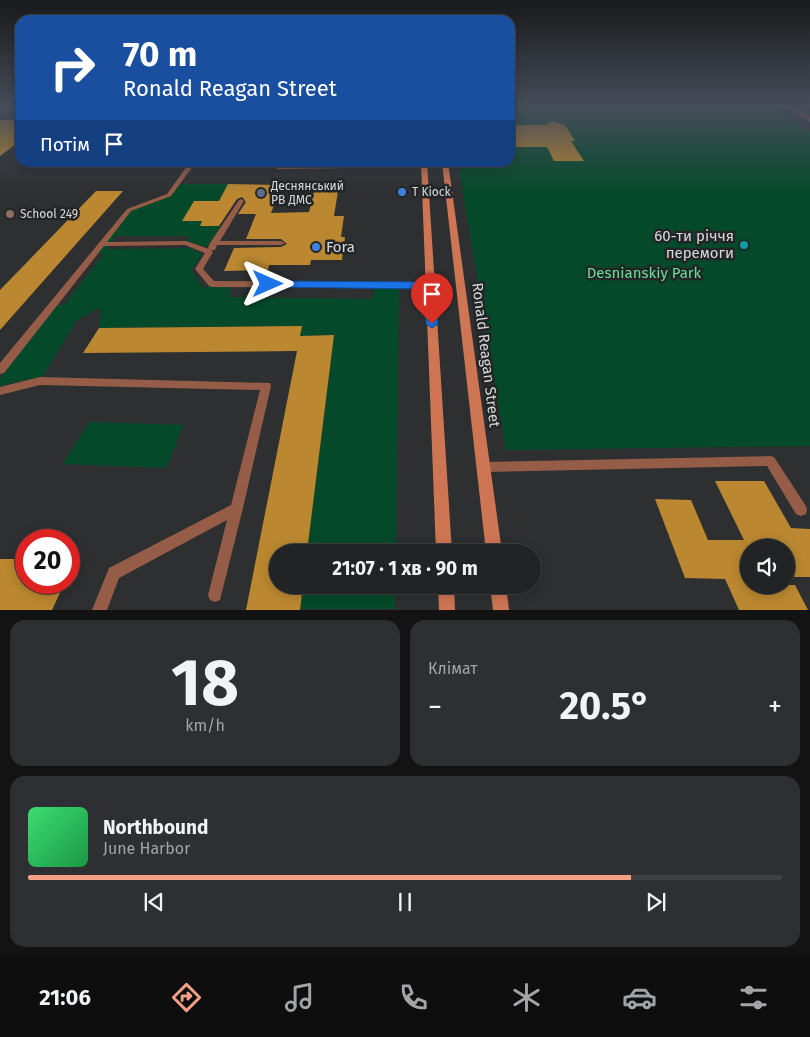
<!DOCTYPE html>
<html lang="uk">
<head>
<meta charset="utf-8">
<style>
	body { margin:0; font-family:"Fira Sans",sans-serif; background:#2e2f32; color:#f1f3f6; height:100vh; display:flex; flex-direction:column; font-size:19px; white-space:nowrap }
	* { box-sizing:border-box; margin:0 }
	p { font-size:16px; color:#a2a4a7 }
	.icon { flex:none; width:28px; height:28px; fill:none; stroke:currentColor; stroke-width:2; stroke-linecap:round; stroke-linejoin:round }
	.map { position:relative; height:610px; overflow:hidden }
	.side { display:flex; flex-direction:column; gap:10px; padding:10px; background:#131314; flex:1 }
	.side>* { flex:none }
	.guide { position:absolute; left:15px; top:15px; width:500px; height:152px; border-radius:15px; box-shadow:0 2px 12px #0003,0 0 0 1px #3f4042; background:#1a4fa0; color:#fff; overflow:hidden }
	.controls { position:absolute; left:740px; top:539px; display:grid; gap:10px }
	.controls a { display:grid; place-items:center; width:55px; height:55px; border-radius:50%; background:#222325; box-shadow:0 2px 12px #0003,0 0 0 1px #3f4042; font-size:25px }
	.speed { position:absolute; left:15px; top:529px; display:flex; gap:10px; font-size:25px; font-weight:700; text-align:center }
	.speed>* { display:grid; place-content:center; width:65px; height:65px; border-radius:50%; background:#222325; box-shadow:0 2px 12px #0003,0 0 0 1px #3f4042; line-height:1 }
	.speed .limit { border:8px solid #d22; background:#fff; color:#111 }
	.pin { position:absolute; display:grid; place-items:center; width:42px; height:42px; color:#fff; margin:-51px -21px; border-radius:50% 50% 50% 0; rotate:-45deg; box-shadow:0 0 5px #0007 }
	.pin .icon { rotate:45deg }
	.me { position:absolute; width:55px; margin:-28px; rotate:90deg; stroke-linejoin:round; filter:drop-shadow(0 0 4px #0008) }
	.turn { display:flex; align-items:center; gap:18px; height:105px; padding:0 25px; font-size:22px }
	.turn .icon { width:65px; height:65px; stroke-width:2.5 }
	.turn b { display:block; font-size:35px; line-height:42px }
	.then { display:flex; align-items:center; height:48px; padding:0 25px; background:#0003; gap:10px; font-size:19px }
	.big { font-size:38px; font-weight:700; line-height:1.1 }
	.side .widget { flex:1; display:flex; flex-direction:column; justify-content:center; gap:8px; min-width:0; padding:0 18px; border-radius:15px; background:#2e2f32 }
	.side .dial { align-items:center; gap:0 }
	.dial b { font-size:65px; line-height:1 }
	.song { display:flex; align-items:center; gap:15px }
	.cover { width:60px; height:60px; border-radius:8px; background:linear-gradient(135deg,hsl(140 70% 55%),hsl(140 70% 35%)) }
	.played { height:5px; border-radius:2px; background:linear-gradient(90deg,#f49f86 80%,#3f4042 80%) }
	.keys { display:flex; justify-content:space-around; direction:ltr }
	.heat { display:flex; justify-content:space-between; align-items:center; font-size:28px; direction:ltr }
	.side .tiles { flex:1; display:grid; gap:10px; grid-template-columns:1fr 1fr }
	.widget:last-child { grid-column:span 2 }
	.trip { position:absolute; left:269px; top:544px; width:272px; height:50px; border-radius:25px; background:#222325; box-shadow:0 2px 12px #0003,0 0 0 1px #3f4042; font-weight:700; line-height:50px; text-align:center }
	.menu { display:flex; height:80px; justify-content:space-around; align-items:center; background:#0e0e0f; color:#a2a4a7 }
	.menu .icon { width:35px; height:35px }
	.menu .selected { color:#f49f86 }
	.menu b { font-size:22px; color:#f1f3f6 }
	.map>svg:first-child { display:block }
</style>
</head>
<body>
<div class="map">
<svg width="810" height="610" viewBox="0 0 810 610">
	<rect width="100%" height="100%" fill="#2d2f31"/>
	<g fill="#044a2a">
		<polygon points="510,107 773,107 810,132 810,446 506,450 458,163 510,162"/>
		<polygon points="180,184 228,184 219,201 183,221 202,221 200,226 221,226 207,247 187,241 189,236 116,236 112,242 105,242 130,211 171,196"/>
		<polygon points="110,245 107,249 189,248 202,254 192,271 203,288 207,286 231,287 229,297 373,299 374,287 399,288 396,552 307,552 334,335 300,336 301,326 99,328 101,307 77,320 43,376 0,386 0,378 47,314 54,305 64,305 104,254 95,254 101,246"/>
		<polygon points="89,422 184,425 166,468 63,464"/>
		<polygon points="303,585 395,585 395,609 300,609"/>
	</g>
	<g fill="#bb8730">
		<polygon points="0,120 20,120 20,141 0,156"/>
		<polygon points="551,121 565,125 575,141 571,141 584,161 554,161 547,147 514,147 510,135 510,125 547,125"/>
		<polygon points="228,184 279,185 277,190 280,190 271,213 309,212 315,188 334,188 333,191 338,191 334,216 344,216 341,237 345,237 342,260 311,260 310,265 269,265 268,270 224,271 234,248 281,247 287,244 281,239 246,239 256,214 238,214 246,202 242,197 237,199 219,226 200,226 202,221 182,221 194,201 219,201"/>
		<polygon points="96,191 123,191 0,330 0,290"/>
		<polygon points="302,326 300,336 334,335 307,552 278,552 278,585 303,585 300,610 246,610 297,351 83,353 99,328"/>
		<polygon points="715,481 764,481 791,528 810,529 810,577 786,577 786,548 749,548 749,585 795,585 808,610 739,610 725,579 685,578 655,499 691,500 708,540 744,540"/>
		<polygon points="0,559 26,559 26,582 65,582 52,610 0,610"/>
	</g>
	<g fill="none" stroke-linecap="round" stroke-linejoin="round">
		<g fill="#955d48" fill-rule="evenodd">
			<polygon points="190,162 196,162 171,196 131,211 107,242 186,241 209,249 208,248 210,243 239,200 241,199 244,201 220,241 281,241 285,243 281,245 217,245 215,250 211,250 213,252 203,269 214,281 430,282 434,285 430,288 212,287 209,286 195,269 205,253 185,245 104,246 4,373 0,374 0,363 127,209 167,194"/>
			<polygon points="277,162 283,162 282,165 424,163 427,165 424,167 278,169 275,167"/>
			<polygon points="40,377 270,383 271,386 243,508 220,600 215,602 210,600 208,595 227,520 119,578 107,610 92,610 109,568 231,505 260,390 40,385 0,395 0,387"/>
			<polygon points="770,456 774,457 806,506 807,510 806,514 801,516 796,514 767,466 483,472 479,471 477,467 479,463 483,462"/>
		</g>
		<polygon fill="#955d48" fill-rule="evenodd" points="787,107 794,107 810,117 810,122"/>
		<g fill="#ce7553" fill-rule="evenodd">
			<polygon points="421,162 427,162 452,552 436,552"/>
			<polygon points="442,162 448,162 502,552 486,552"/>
			<polygon points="438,585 454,585 455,610 439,610"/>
			<polygon points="490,585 506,585 509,610 493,610"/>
		</g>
	</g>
	<linearGradient id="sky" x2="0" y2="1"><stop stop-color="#191a1b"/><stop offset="0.55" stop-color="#464d5a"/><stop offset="1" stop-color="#464d5a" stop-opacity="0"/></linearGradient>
	<rect width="810" height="193" fill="url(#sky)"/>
	<polygon fill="#1a73e8" stroke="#114b97" points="268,281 430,282 436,286 438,324 432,328 426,324 425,289 264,287 262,284 264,282"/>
	<g fill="#3f7fe0" stroke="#232527" stroke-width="2">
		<circle cx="402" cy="192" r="5"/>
		<circle cx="316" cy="247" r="5"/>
	</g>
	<circle fill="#5c6f8a" stroke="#232527" stroke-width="2" cx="261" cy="193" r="5"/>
	<circle fill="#8d6e63" stroke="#232527" stroke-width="2" cx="10" cy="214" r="5"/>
	<circle fill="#0f9aa8" stroke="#232527" stroke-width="2" cx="744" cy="245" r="5"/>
	<g text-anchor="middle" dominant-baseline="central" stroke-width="5" stroke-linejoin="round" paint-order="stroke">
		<g font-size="12" fill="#d8dadb" stroke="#232527" text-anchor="start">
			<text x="271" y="186">Деснянський<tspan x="271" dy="14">РВ ДМС</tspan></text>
			<text x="412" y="192">T Kiock</text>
			<text x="20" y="214">School 249</text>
		</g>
		<g font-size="15" fill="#d8dadb" stroke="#232527" text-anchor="end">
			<text x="734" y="236">60-ти річчя<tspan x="734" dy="17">перемоги</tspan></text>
			<text x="326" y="247" text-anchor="start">Fora</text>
		</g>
		<g font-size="15" fill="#65e09a" stroke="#232527">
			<text x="644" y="273">Desnianskiy Park</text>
		</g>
		<g font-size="15" fill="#d8dadb" stroke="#232527">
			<text transform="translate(486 355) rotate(83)">Ronald Reagan Street</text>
		</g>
	</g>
</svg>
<div class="controls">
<a><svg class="icon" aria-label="sound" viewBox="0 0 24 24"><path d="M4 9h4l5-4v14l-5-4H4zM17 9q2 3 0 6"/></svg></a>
</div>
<div class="speed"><div class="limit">20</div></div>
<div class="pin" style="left:432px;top:324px;background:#d93025"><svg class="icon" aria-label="arrive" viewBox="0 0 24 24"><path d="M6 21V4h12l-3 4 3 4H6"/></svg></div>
<svg class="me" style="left:268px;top:284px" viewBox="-20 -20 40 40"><path d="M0-17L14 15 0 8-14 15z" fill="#1a73e8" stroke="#fff" stroke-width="4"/></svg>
<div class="trip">21:07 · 1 хв · 90 m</div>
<div class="guide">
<div class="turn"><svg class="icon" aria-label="right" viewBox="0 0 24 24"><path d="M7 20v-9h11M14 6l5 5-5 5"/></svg><div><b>70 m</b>Ronald Reagan Street</div></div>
<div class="then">Потім<svg class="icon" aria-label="arrive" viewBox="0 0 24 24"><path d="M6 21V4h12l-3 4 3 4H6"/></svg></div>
</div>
</div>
<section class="side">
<div class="tiles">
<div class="widget dial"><b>18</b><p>km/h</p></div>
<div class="widget"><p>Клімат</p>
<div class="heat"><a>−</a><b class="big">20.5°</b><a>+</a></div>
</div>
<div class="widget">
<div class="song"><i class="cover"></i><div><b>Northbound</b><p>June Harbor</p></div></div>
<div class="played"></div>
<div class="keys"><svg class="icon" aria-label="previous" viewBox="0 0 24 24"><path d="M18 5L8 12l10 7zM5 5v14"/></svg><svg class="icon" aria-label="pause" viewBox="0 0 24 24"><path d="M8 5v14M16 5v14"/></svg><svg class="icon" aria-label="next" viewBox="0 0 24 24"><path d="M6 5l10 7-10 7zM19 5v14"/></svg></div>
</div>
</div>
</section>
<nav class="menu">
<b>21:06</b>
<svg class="icon selected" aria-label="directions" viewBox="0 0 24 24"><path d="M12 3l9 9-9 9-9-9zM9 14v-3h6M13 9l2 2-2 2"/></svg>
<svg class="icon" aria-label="music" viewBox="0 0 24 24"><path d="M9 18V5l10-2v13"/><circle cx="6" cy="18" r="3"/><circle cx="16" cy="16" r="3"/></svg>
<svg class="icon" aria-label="phone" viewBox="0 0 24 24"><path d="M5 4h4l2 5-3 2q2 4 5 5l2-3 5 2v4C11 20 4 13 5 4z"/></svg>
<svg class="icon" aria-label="climate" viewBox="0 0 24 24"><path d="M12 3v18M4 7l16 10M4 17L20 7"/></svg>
<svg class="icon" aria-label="car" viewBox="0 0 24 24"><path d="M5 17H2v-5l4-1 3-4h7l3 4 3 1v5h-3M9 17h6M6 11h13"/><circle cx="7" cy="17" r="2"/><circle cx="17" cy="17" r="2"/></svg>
<svg class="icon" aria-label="filters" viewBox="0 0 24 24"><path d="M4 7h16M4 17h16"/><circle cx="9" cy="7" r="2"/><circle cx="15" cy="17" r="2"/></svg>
</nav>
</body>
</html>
